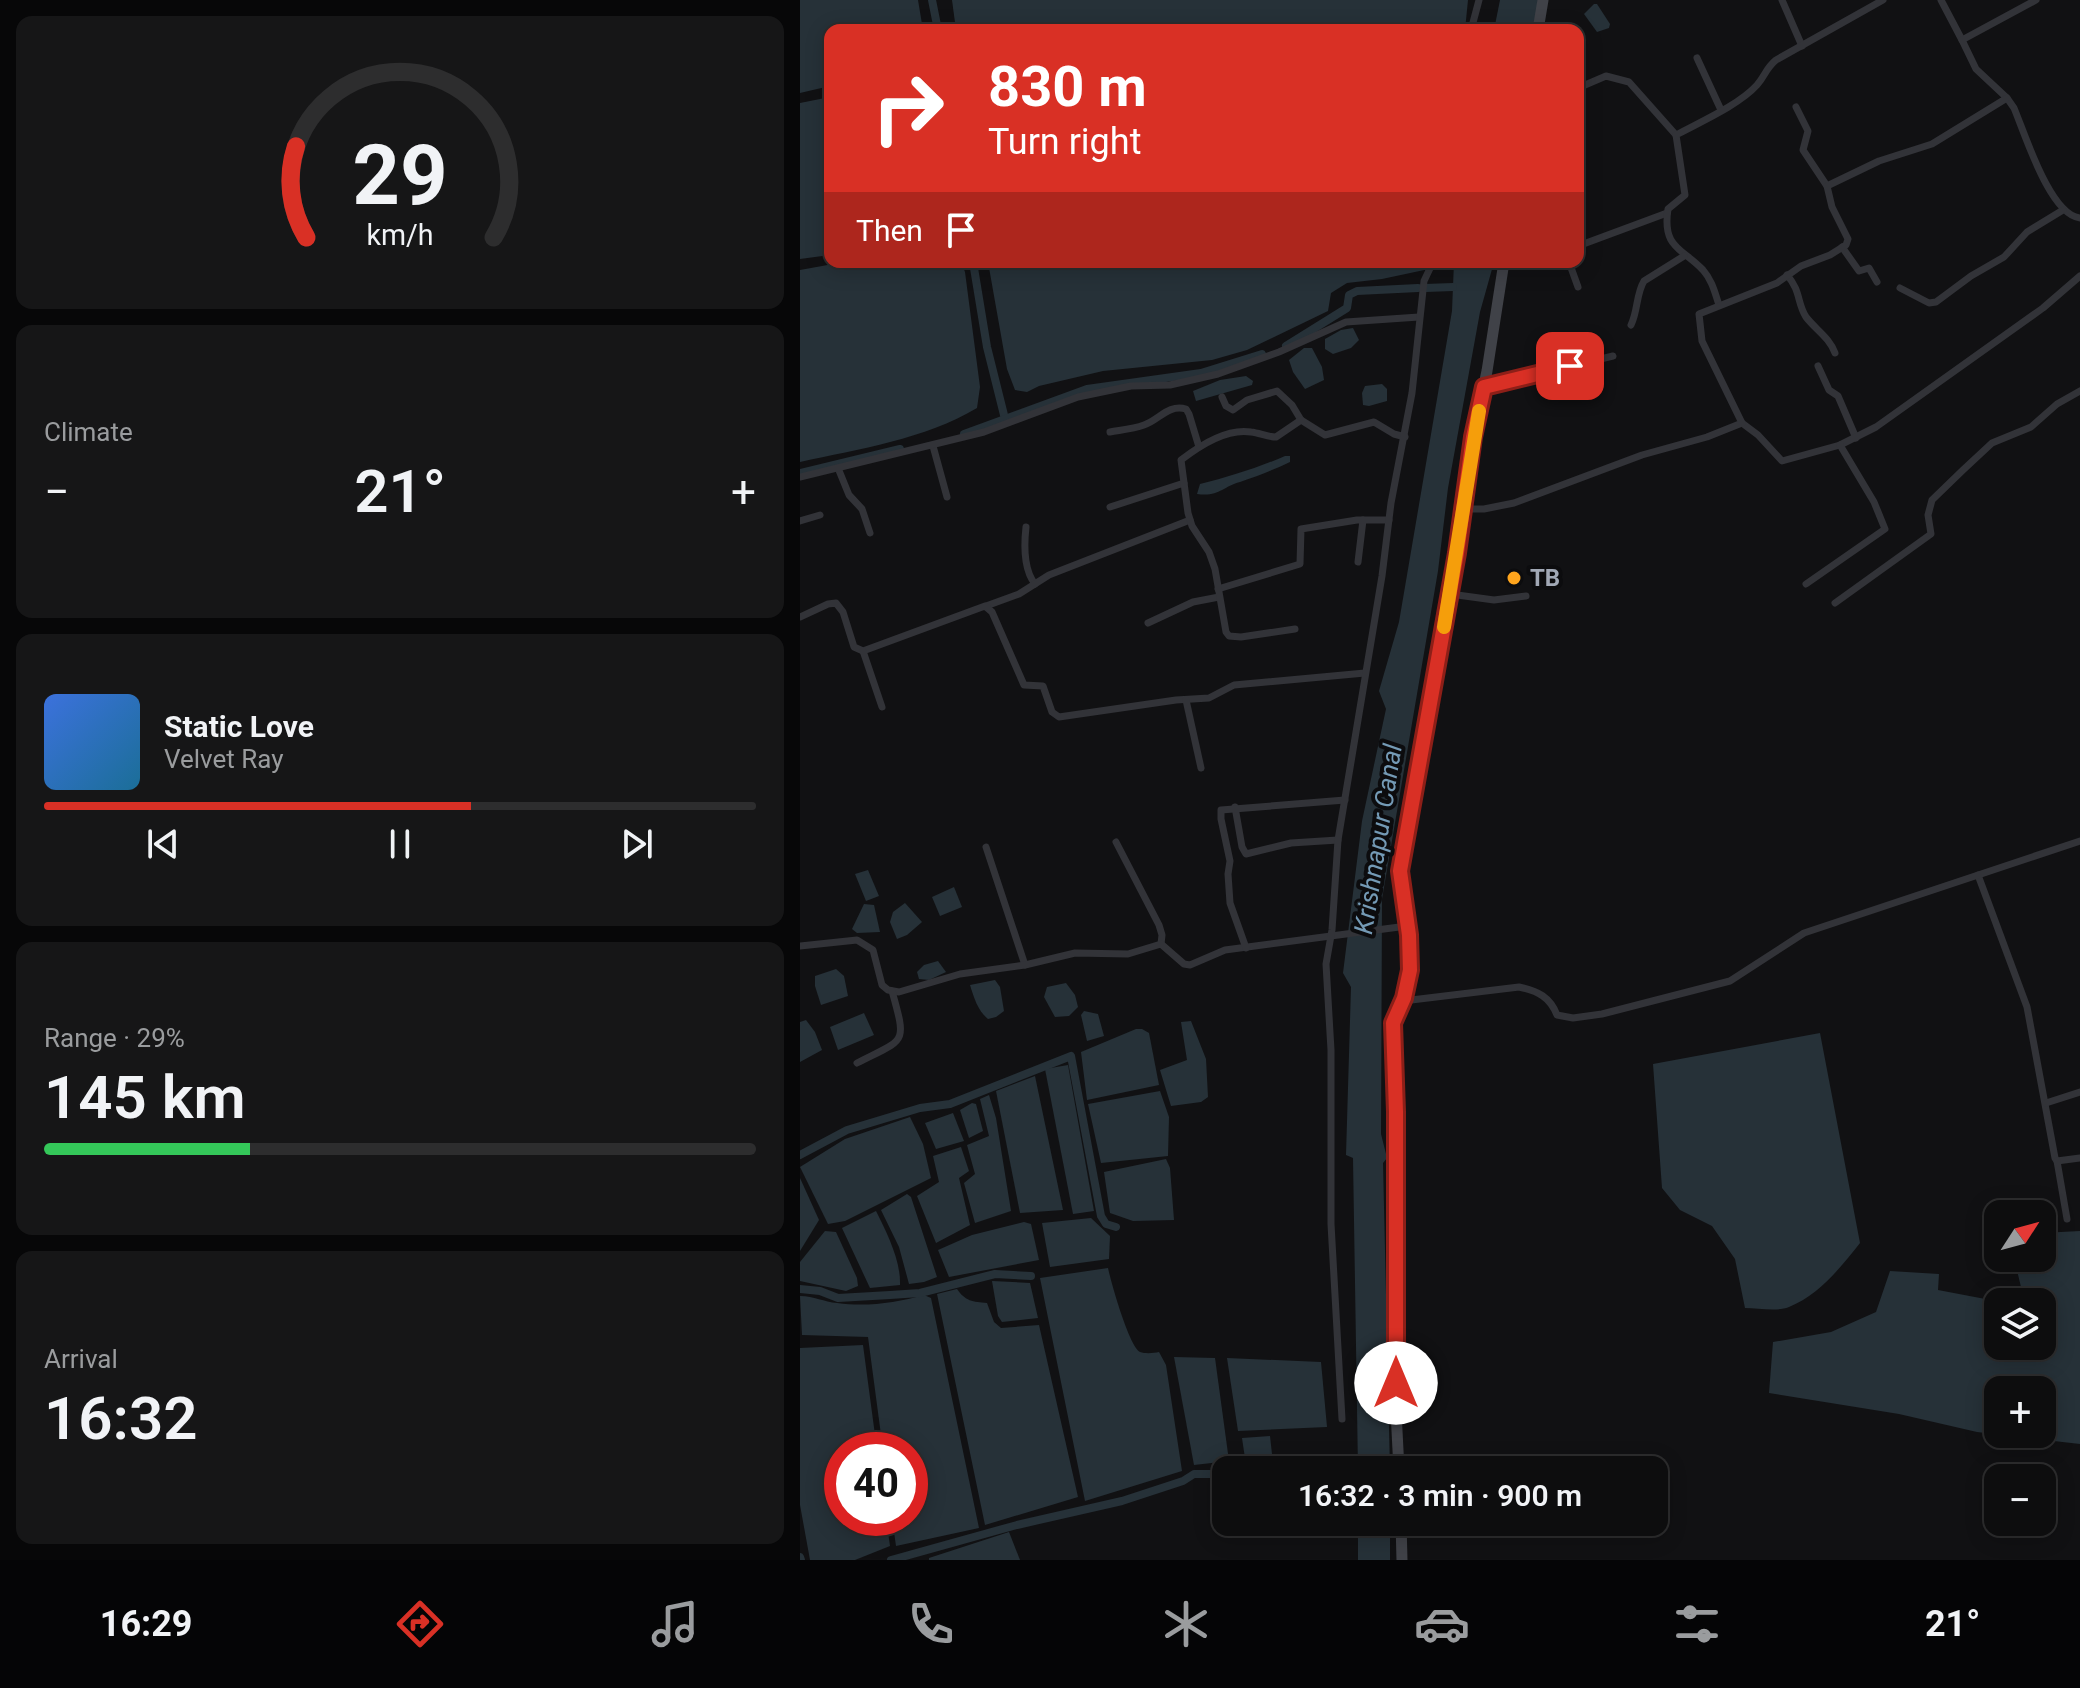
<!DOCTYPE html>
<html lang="en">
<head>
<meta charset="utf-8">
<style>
	body { margin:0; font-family:Roboto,sans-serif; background:#161617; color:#f1f3f6; height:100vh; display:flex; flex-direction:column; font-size:30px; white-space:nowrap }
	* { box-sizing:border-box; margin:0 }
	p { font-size:26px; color:#9a9c9e }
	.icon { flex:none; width:44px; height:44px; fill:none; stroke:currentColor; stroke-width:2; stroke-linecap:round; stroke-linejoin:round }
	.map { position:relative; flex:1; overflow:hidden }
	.drawer { display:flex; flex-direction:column; gap:16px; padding:16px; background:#070708; width:800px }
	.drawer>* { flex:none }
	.hud { position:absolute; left:24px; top:24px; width:760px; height:244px; border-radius:16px; box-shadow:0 4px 20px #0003,0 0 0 2px #2d2d2e; background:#d93025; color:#fff; overflow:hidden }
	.needle { width:52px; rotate:54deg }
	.buttons { position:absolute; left:1184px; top:1200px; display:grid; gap:16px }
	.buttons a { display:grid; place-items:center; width:72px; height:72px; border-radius:16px; background:#0d0d0e; box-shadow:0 4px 20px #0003,0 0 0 2px #2d2d2e; font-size:40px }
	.speed { position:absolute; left:24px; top:1432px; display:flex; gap:16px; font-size:40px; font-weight:700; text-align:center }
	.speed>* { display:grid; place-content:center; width:104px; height:104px; border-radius:50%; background:#0d0d0e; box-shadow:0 4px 20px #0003,0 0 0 2px #2d2d2e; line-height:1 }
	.speed .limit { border:12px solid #d22; background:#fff; color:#111 }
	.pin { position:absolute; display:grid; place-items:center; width:68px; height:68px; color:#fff; margin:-34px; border-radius:16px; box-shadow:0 4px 12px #0006 }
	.me { position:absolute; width:88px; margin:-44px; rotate:0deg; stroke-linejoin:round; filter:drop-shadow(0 0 6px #0008) }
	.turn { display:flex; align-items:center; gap:28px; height:168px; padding:0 32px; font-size:36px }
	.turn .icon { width:104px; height:104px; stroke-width:2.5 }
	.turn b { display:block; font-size:56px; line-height:68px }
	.then { display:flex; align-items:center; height:76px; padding:0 32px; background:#0003; gap:16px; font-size:30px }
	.big { font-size:60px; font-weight:600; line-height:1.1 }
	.drawer .widget { flex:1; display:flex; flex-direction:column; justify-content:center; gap:12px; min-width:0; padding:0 28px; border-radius:16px; background:#161617 }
	.drawer .dial { align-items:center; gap:0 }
	.dial svg { height:208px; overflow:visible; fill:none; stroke:#2d2d2e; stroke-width:7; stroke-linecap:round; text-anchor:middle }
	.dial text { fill:#f1f3f6; stroke:none }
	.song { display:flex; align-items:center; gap:24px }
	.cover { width:96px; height:96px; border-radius:12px; background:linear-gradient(135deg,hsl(220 70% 55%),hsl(200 70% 35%)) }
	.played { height:8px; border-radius:4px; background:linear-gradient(90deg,#d93025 60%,#2d2d2e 60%) }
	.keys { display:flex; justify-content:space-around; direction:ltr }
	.heat { display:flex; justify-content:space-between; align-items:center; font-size:44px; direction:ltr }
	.charge { height:12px; border-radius:6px; background:linear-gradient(90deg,#34c759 29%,#2d2d2e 0) }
	.trip { position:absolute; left:412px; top:1456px; width:456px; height:80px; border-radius:16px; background:#0d0d0e; box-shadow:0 4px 20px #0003,0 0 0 2px #2d2d2e; font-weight:600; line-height:80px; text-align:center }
	.tabs { display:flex; height:128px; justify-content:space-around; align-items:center; background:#050506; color:#9a9c9e }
	.tabs .icon { width:56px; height:56px }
	.tabs .current { color:#d93025 }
	.tabs b { font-size:36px; color:#f1f3f6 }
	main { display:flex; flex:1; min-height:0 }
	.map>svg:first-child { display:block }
</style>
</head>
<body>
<main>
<section class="drawer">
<div class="widget dial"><svg viewBox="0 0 100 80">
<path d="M14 69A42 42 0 1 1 86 69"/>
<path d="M14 69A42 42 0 0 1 10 34" stroke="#d93025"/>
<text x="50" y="56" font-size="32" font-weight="700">29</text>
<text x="50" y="72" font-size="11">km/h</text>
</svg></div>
<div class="widget"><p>Climate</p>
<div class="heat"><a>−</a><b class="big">21°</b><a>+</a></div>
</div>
<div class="widget">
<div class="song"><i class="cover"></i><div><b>Static Love</b><p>Velvet Ray</p></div></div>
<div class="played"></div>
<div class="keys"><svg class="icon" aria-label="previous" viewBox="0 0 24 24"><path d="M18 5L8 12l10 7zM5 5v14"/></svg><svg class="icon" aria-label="pause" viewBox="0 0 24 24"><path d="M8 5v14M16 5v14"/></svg><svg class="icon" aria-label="next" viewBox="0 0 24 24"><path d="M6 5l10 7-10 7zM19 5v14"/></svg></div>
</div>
<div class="widget"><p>Range · 29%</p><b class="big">145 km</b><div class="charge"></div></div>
<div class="widget"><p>Arrival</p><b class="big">16:32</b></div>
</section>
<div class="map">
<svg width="1280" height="1560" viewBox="0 0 1280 1560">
	<rect width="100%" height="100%" fill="#111113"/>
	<g fill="#263138" fill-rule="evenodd">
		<polygon points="0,0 118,0 123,30 30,30 30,86 0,93"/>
		<polygon points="152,0 668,0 665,30 156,30"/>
		<polygon points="700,0 738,0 734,30 694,30"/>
		<polygon points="794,4 797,4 810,24 809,28 797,32 784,14"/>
		<polygon points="30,97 30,255 0,259 0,103"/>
		<path d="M44,262H161L165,272L180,387L177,408C125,439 59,449 0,462V270Z"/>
		<polygon points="188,262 630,262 629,269 582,279 547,283 531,293 528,311 447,350 412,360 303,371 239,386 227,392 215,390 207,369"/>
		<polygon points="654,262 694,262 680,312 648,488 638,571 582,899 581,1134 587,1158 583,1163 590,1470 558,1470 553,1158 546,1155 551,987 543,973 562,821 586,709 579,691 599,622 652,311"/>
		<polygon points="553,328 559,340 551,348 533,354 525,349 525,339 541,330"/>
		<polygon points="504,348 512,348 522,367 524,380 505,389 493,372 489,360"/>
		<polygon points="446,376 453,381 452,385 396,401 393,391 420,380"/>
		<polygon points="582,384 587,389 587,401 569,406 563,405 562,393 565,386"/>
		<path d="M485,456H490V462C473,470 458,476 440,482C422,487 419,497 397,494L400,484C429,477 457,468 485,456Z"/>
		<polygon points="68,870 79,896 66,901 55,874"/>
		<polygon points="154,887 162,907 140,916 132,897"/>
		<polygon points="105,903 122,922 107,935 97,939 90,922 93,912"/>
		<polygon points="64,904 74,905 80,932 57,933 52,929"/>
		<polygon points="138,961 146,972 129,980 119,979 117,972 124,965"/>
		<polygon points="36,969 44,976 48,996 21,1005 15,986 15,976"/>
		<path d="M195,980L200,987L204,1011L196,1017L188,1019C178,1011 174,998 170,985Z"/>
		<polygon points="266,983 275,995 278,1007 269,1016 255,1017 244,997 247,987"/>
		<polygon points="284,1011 298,1014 304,1036 287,1041 281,1015"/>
		<polygon points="64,1013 74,1035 38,1050 30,1027"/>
		<polygon points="6,1020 15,1032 22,1050 0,1062 0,1022"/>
		<polygon points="391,1021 406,1059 408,1097 401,1102 371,1106 360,1070 387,1060 381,1022"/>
		<polygon points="336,1029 342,1029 349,1033 359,1085 287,1100 281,1052"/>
		<path d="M1020,1033L1060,1243C1041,1267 1019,1295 989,1307C977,1312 958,1308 945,1308L935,1259L912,1226L880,1210L862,1188L853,1064Z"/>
		<polygon points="268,1065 294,1211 273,1214 245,1069"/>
		<polygon points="235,1076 263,1210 220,1213 196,1091"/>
		<polygon points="360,1091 369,1117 368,1156 301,1163 288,1104"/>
		<polygon points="189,1095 196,1118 211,1211 175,1223 164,1183 175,1174 167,1145 189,1136 180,1099"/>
		<polygon points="172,1103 176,1104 183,1131 169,1138 160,1110"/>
		<polygon points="153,1113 164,1141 136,1149 125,1123"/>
		<polygon points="110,1117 123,1144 131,1178 45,1221 28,1224 0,1167 45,1139"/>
		<polygon points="161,1147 169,1171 159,1178 170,1225 136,1243 117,1196 139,1182 133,1156"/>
		<polygon points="366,1159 370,1168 374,1220 333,1221 310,1213 304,1172"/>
		<polygon points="0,1178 19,1220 0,1251"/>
		<polygon points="107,1194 111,1197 137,1277 124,1282 109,1284 99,1247 81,1210"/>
		<path d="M76,1211C87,1233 101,1261 100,1285L70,1288L42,1228Z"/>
		<polygon points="291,1218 310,1236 309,1259 250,1267 242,1223"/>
		<polygon points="224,1222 231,1224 239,1260 149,1277 138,1250 172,1235"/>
		<polygon points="25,1231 36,1232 57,1278 58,1286 46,1291 0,1281 0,1262"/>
		<path d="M1280,1231V1444L1177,1432L1099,1414L969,1393L973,1342L1031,1332L1076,1312L1090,1271L1139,1274L1138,1290L1201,1302H1198V1346H1242V1302H1212L1221,1287L1214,1258H1242V1233ZM1198,1390H1242V1434H1198Z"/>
		<path d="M308,1268C311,1282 329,1346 340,1352C346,1354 354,1353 359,1352L366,1365L382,1471L285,1501L240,1278Z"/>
		<polygon points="192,1281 230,1283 238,1318 202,1322 198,1316"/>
		<path d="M157,1289C165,1301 173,1302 187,1303L194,1322L201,1328L239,1325L278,1497L185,1525L137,1294Z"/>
		<path d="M124,1295L131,1298L179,1528L96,1546L92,1518H110V1450H83L68,1337L2,1335L0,1296C14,1296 24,1302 37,1303C66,1307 96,1303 124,1295Z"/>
		<polygon points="63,1345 77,1450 42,1450 42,1518 86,1518 90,1546 55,1560 10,1560 0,1505 0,1348"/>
		<polygon points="374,1357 415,1358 429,1461 394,1465"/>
		<polygon points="427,1358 521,1362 527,1427 438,1431"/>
		<polygon points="470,1436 473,1463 446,1465 442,1438"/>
		<rect x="558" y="1522" width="32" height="38"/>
		<polygon points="209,1532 220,1560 129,1560 129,1558"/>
	</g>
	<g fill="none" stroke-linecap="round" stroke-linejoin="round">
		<g stroke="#263138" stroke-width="8">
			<polyline points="132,0 138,30"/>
			<polyline points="173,262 187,347 205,419"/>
			<polyline points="625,288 653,287"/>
			<polyline points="486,346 547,308 549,295 557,291 618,288"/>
			<polyline points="164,434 287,389 401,373 462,354"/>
			<polyline points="0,473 100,449"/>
			<polyline points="0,1155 47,1130 120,1108 150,1104 271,1056 301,1216 306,1224 316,1227"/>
			<polyline points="0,1289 20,1291 38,1298 90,1295 120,1293 195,1274 231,1276"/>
			<polyline points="474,1470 528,1462 558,1463"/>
			<polyline points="0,1557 1,1560"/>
			<polyline points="91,1560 217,1525 322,1501 383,1481 394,1474 426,1474"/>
		</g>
		<g stroke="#323338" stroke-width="7">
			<polyline points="982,0 1002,46"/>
			<polyline points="1141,0 1162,40"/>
			<path d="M1236,0L1162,40L1176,69L1207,98L1214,108C1225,134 1250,215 1280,218"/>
			<polyline points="671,30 679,0"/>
			<polyline points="897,58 921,110"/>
			<polyline points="778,88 806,76 829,82 876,135"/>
			<polyline points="996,107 1008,131 1003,150 1027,186"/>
			<polyline points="778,246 867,213"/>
			<polyline points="1042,247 1059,271 1069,268 1077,282"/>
			<polyline points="769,262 778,287"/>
			<polyline points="703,267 720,262"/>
			<path d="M987,275C1001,291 997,303 1006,317C1016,330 1029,337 1035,353"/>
			<polyline points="1100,288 1129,303 1136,302 1171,276 1204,257 1227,232 1263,210"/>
			<path d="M919,305C915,293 912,280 903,270C882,248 862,248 868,209L885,195L876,135C900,122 939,105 957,85C965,76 966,68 976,60L1083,0"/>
			<path d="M831,325C838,311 836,294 844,281L884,256"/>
			<polyline points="1018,366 1029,390 1038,396 1056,438"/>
			<polyline points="684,387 813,356"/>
			<polyline points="422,397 426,406 433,410 447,400 477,391 492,405 501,420"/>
			<polyline points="942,423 958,435 982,461 1040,445 1076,427 1243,308 1280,276"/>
			<path d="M310,432C321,430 333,429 344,425C359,420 368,404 386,409L389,414L399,447"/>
			<polyline points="133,446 147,497"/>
			<polyline points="38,468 49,495 62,509 70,533"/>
			<polyline points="0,477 184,432 278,397 331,386 370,385 418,374 479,352 546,322 619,317"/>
			<polyline points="310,507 384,483"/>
			<polyline points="663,509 684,509 714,503 842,455 907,437 942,423 902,341 899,314 977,283 1001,266 1030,255 1046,245 1048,239 1032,207 1027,186 1079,161 1132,144 1207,98"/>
			<polyline points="0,521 20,515"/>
			<path d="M226,527C224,545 223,569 235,584"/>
			<polyline points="558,562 563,520"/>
			<polyline points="1006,584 1085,529 1074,502 1040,445"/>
			<polyline points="418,589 500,564 501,529 557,520 589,520"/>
			<polyline points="650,594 694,600 726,596"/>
			<polyline points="1035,603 1131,534 1128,515 1132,500 1163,470 1192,443 1231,427 1257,404 1280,391"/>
			<polyline points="186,606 219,594 249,575 390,520"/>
			<polyline points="0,617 28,604 36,603 43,612 54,647 63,651 185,606 192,612 224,685 243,686 252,712 259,717 376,700 409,698 434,685 565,673"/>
			<polyline points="348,623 393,602 419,597"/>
			<path d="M495,629L441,637L429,636L426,632L415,569L409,552L392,526L388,513L381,460C399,446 427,428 451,432C460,433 467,437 476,437L501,420L525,435L574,422L594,434L605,437"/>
			<polyline points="63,651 82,707"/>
			<polyline points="386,700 401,768"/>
			<polyline points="435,807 442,847 446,854 491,843 538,840"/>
			<polyline points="316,842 359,925 362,935 361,944"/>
			<polyline points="186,847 225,965"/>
			<polyline points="1178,875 1227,1007 1255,1158 1257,1161 1280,1158"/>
			<polyline points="0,946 57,940 73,950 82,985 88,990 99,992 160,974 225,965 275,953 328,954 361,944 384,964 390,965 425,950 607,926"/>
			<polyline points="446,948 430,903 428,874 430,861 421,819 421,810 545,800"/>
			<path d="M603,1001L719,987C738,991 750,997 757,1015L773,1018L802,1014L930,981L1004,933L1280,841"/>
			<path d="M57,1063C106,1038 107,1045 92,991"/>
			<polyline points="1246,1103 1280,1092"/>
			<polyline points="1257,1161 1267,1219"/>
			<polyline points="542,1419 531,1224 531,1050 526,964 532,930 538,840 582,576 591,503 612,393 624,281 633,262"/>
		</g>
		<g stroke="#404248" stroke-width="11">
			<polyline points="738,30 743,0"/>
			<polyline points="599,1470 596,1411 596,1112 593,1023 604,998 610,970 609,935 600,871 657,553 673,437 687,371 704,262"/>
			<polyline points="601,1522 602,1560"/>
		</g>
	</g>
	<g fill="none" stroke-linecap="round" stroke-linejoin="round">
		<g stroke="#8d1f18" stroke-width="20">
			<polyline id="route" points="596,1383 596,1112 593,1023 604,998 610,970 609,935 600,871 657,553 673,437 684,387 770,366"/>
		</g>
		<use href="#route" stroke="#d93025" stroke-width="14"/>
		<polyline stroke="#f59e0b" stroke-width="14" points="644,627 679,411"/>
	</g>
	<circle fill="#ffa51d" stroke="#0c0c0e" stroke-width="3" cx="714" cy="578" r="8"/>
	<g text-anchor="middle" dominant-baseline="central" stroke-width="8" stroke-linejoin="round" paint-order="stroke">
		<g font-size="24" font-weight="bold" fill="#a1a8b5" stroke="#0c0c0e" text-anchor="start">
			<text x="730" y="578">TB</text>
		</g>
		<g font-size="26" font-style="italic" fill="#749ab5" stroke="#0c0c0e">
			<text transform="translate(578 839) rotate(-81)">Krishnapur Canal</text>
		</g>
	</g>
</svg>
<div class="buttons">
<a><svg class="needle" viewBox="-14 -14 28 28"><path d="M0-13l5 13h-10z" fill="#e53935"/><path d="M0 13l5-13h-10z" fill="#9a9c9e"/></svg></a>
<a><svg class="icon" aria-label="layers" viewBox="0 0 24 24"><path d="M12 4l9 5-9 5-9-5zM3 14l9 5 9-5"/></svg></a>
<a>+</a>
<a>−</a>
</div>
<div class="speed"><div class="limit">40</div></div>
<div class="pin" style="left:770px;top:366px;background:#d93025"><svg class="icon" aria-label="arrive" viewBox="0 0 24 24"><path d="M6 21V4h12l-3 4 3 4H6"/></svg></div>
<svg class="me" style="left:596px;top:1383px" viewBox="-20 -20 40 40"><circle r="19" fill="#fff"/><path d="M0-13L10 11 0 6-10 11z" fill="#d93025"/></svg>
<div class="trip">16:32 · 3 min · 900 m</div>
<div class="hud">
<div class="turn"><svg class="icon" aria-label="right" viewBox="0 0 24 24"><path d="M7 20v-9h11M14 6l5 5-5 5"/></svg><div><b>830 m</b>Turn right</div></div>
<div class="then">Then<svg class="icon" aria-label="arrive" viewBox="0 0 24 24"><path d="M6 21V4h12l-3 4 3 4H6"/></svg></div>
</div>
</div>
</main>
<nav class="tabs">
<b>16:29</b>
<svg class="icon current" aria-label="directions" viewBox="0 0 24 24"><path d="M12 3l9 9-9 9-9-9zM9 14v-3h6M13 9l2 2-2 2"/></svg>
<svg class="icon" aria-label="music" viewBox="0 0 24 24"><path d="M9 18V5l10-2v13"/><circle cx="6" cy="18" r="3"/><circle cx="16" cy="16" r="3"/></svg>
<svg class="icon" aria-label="phone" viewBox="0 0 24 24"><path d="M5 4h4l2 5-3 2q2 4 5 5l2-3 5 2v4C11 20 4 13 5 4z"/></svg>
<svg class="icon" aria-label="climate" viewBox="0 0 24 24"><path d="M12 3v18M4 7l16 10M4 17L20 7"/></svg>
<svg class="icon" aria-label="car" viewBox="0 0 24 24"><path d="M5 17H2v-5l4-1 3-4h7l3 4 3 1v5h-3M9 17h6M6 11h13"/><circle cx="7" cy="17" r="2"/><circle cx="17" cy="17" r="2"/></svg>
<svg class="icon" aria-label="filters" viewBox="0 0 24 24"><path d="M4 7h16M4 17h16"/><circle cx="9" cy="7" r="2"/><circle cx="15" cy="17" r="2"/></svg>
<b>21°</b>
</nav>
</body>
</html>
